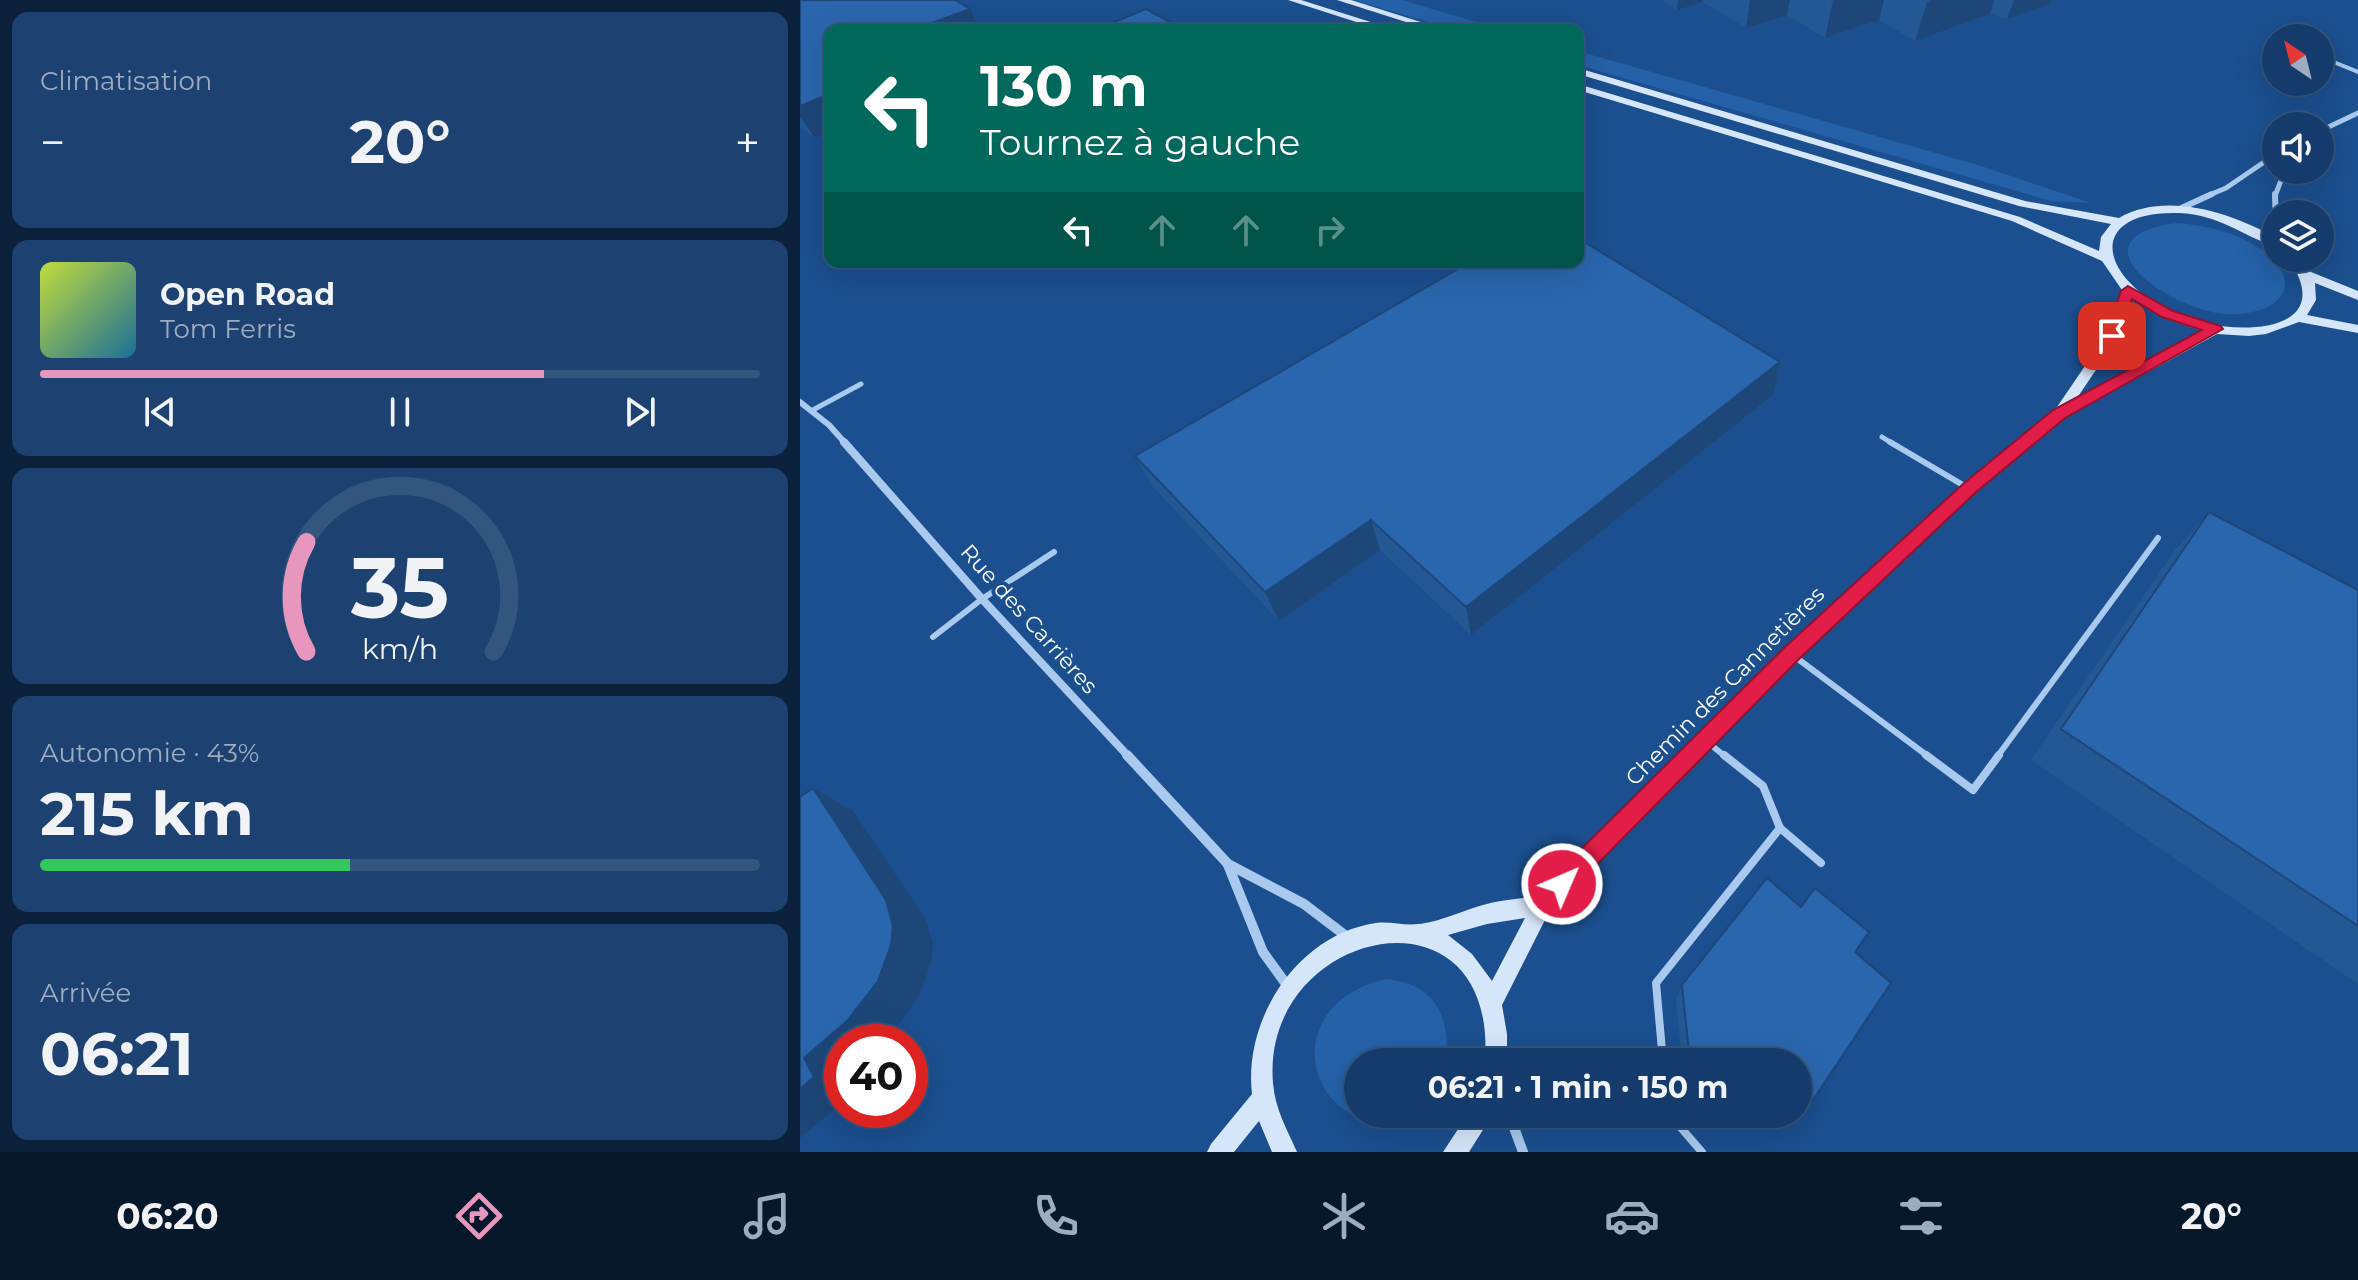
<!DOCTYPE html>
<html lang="fr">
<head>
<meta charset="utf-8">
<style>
	body { margin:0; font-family:Montserrat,sans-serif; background:#1d4271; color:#f1f3f6; height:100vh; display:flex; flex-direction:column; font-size:30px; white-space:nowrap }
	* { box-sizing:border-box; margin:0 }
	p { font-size:26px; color:#9dadc1 }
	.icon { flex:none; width:44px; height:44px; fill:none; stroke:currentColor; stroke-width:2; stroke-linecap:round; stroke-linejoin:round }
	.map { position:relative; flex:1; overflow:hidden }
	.details { display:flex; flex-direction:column; gap:12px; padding:12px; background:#0b203b; width:800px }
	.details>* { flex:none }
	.guide { position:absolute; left:24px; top:24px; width:760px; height:244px; border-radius:16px; box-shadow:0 8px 32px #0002,0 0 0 2px #33557e; background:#00695c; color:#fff; overflow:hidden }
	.needle { width:52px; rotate:325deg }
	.controls { position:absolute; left:1462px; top:24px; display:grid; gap:16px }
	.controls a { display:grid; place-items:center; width:72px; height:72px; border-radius:50%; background:#143b6b; box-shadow:0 8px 32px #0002,0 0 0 2px #33557e; font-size:40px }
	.speed { position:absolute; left:24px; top:1024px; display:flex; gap:16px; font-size:40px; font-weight:700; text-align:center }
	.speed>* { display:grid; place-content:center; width:104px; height:104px; border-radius:50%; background:#143b6b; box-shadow:0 8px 32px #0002,0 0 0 2px #33557e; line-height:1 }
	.speed .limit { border:12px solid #d22; background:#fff; color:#111 }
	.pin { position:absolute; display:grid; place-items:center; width:68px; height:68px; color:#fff; margin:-34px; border-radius:16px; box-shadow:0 4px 12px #0006 }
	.me { position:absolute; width:88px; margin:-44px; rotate:45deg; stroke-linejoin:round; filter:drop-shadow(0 0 6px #0008) }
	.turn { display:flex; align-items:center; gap:28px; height:168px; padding:0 24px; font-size:36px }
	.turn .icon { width:104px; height:104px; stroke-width:2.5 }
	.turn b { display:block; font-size:56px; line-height:68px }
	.lanes { display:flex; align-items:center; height:76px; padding:0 24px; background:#0003; justify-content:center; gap:40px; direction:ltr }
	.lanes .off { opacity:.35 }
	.big { font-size:60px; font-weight:700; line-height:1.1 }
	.details .card { flex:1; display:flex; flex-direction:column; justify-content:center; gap:12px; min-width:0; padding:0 28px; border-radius:16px; background:#1d4271 }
	.details .dial { align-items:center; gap:0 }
	.dial svg { height:208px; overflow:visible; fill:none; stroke:#33557e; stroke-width:7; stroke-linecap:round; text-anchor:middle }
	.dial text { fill:#f1f3f6; stroke:none }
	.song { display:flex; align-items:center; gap:24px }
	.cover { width:96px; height:96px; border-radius:12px; background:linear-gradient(135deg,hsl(70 70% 55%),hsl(200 70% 35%)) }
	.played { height:8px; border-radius:4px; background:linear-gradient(90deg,#e797bd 70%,#33557e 70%) }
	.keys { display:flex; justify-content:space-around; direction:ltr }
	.heat { display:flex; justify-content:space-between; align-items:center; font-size:44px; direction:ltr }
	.charge { height:12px; border-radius:6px; background:linear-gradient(90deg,#34c759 43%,#33557e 0) }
	.trip { position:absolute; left:544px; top:1048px; width:468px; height:80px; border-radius:40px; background:#143b6b; box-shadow:0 8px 32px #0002,0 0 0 2px #33557e; font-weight:700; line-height:80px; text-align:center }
	.tabs { display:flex; height:128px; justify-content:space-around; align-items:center; background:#08182b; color:#9dadc1 }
	.tabs .icon { width:56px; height:56px }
	.tabs .current { color:#e797bd }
	.tabs b { font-size:36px; color:#f1f3f6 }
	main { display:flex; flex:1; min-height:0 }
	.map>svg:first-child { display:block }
</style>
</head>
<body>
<main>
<section class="details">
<div class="card"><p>Climatisation</p>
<div class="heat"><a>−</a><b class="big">20°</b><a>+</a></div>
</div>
<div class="card">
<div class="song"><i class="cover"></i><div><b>Open Road</b><p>Tom Ferris</p></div></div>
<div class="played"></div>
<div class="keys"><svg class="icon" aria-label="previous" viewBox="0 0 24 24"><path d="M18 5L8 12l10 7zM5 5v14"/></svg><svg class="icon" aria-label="pause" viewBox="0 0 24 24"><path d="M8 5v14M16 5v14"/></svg><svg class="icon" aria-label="next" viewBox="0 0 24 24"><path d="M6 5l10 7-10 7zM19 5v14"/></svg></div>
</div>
<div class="card dial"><svg viewBox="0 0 100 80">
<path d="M14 69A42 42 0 1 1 86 69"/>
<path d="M14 69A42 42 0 0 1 14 27" stroke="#e797bd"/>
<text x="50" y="56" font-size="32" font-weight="700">35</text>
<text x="50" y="72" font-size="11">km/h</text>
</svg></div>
<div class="card"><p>Autonomie · 43%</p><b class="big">215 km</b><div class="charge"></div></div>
<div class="card"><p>Arrivée</p><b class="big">06:21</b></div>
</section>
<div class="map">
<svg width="1558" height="1152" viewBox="0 0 1558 1152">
	<rect width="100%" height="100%" fill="#1b4f8f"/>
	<g fill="#2461a8">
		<polygon points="552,0 602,0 703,30 656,30"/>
		<polygon points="778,51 1178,165 1291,203 1251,201 778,65"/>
		<path d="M1377,223C1409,226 1443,233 1468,255C1511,294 1464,317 1425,314C1366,309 1268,237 1377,223Z"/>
		<path d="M585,979C634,983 651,1015 646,1062H558V1114H611C517,1152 464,1009 585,979Z"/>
	</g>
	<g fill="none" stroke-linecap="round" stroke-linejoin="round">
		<polyline stroke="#a9c9ee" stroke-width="4" points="1536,63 1558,72"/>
		<g stroke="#a9c9ee" stroke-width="5">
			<polyline points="11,411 61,384"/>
			<polyline points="1082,437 1093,444"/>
		</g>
		<g stroke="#a9c9ee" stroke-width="6">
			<polyline points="1090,442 1168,488"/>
			<polyline points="133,637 182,599 254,552"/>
			<polyline points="994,656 1129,757"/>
			<polyline points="906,741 926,757"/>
			<polyline points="1197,757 1358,538"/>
		</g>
		<g stroke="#a9c9ee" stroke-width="8">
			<polyline points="924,755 963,786 980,828 1021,863"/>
			<polyline points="1126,755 1173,790 1199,755"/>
			<polyline points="863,1062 856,983 980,828"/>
			<polyline points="869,1114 902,1152"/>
		</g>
		<g stroke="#a9c9ee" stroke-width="5">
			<polyline points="1520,131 1558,113"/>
			<polyline points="1407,196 1426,188 1476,154"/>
			<polyline points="1475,196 1485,170"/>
		</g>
		<g stroke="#a9c9ee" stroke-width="6">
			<polyline points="1475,194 1476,229"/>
			<polyline points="1377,210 1412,194"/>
			<polyline points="0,402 29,425 46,444"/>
		</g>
		<polyline stroke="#a9c9ee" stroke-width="8" points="44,442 182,599 329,757"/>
		<g stroke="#a9c9ee" stroke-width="10">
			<polyline points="327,755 428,864 504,904 550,939"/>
			<polyline points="428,865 463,952 489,988"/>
			<polyline points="709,1114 723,1152"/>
		</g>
		<g fill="#d6e6fa" fill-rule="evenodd">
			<polygon points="488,0 501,0 596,30 581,30"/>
			<polygon points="537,0 551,0 646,30 631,30"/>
			<path d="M778,68L1225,201L1319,218C1366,191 1432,213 1476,238V247C1441,235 1420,215 1379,213C1296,210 1293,265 1357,304C1372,313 1390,320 1408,324C1457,334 1535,326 1488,258H1500L1511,272L1558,291V300L1515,283L1516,300L1507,315L1558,325V333L1499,322L1466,334L1449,336L1417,334L1264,418L1174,493L997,659L749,912L702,1005L707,1034V1062H685C698,875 460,929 473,1083C475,1109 487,1129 497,1152H472L459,1121L434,1152H407L411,1144L452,1094C443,1019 498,934 576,923C590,921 605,926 618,924C637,923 664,910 683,905C700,900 719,899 737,896L985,649L1164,485L1255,410L1306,335L1322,290L1302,261L1212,221L778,90V84L1220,217L1299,251L1301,237L1311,224L1219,206L778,74ZM1332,298L1364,318L1402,331L1277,398L1319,336ZM725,918L692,981L672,954L648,935L687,924Z"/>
			<polygon points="668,1114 693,1114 669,1152 643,1152"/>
		</g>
	</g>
	<g fill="#245895">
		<polygon points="0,0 170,9 180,30 30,30 15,138 0,126"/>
		<polygon points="862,0 1252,0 1250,4 1207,19 1190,14 1115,41 1079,20 1025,38 987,15 946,28 903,2 877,10"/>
		<polygon points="973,395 671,635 580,550 479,621 353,487 335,456"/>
		<polygon points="1409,512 1558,590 1558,984 1231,760 1375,550"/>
		<polygon points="1055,952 1011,1103 998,1110 998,1062 882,1062 876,999 882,985"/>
	</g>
	<g fill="#1d4779">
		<polygon points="878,0 903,0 903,2 877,10"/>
		<polygon points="950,0 990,0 987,15 946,28"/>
		<polygon points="1033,0 1084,0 1079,20 1025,38"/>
		<polygon points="1131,0 1194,0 1190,14 1115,41 1127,2"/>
		<polygon points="1214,0 1252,0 1250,4 1207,19"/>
		<polygon points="170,9 180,30 113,30"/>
		<polygon points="30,94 30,132 15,138 0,117 0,106"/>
		<polygon points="980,362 973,395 671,635 666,607"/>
		<polygon points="571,520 580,550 479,621 465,592"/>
		<polygon points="13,788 53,811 125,918 133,943 131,961 120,995 92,1033 82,1042 42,1042 42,1103 0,1138 0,1089 4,1058"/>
	</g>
	<g fill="#2a66ad" stroke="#1d4779" stroke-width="2">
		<polygon points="0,0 155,0 170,9 113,30 30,30 30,94 0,106"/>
		<polygon points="346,9 385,30 295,30"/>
		<polygon points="778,238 980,362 666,607 571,520 465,592 335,456 670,262 778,262"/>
		<polygon points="1409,512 1558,590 1558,926 1261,729"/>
		<polygon points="13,788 86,900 93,926 91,945 78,981 47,1021 4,1058 14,1077 0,1089 0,797"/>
		<polygon points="967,878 1001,907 1015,888 1069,932 1055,952 1091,983 1011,1103 998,1104 998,1062 890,1062 882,985"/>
	</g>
	<polygon fill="#e11d48" stroke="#92132f" stroke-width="2" points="1328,286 1373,311 1421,326 1423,329 1265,418 1175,493 998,660 770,892 762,896 754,892 751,884 754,876 984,648 1163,484 1253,410 1402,330 1362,317 1332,299 1317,340 1307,340 1305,336 1321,291"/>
	<g text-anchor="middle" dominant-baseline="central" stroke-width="8" stroke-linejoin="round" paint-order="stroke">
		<g font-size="22" fill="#fff" stroke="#1b4f8f">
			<text transform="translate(229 619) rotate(48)">Rue des Carrières</text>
			<text transform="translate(925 686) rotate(-45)">Chemin des Cannetières</text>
		</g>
	</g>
</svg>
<div class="controls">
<a><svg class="needle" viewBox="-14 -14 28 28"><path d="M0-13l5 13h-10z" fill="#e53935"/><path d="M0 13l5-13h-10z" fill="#9dadc1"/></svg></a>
<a><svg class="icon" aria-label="sound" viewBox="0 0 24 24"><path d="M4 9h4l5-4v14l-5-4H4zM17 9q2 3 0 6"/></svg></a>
<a><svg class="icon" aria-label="layers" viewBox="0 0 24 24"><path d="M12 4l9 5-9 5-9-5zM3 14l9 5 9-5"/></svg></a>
</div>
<div class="speed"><div class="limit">40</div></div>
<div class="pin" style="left:1312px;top:336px;background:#d93025"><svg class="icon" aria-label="arrive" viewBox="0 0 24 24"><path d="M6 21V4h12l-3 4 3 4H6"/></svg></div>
<svg class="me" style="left:762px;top:884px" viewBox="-20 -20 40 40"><circle r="17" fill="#e11d48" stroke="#fff" stroke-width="3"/><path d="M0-11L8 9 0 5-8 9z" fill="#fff"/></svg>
<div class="trip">06:21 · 1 min · 150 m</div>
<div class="guide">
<div class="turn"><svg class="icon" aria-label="left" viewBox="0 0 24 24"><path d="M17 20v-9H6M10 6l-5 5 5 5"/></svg><div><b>130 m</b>Tournez à gauche</div></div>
<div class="lanes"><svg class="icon" aria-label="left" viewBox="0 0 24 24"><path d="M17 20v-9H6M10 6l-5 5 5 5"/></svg><svg class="icon off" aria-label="ahead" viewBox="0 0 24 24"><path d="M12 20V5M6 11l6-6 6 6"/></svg><svg class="icon off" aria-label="ahead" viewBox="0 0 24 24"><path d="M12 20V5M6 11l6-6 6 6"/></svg><svg class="icon off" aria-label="right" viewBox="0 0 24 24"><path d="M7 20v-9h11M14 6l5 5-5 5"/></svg></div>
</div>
</div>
</main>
<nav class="tabs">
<b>06:20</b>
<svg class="icon current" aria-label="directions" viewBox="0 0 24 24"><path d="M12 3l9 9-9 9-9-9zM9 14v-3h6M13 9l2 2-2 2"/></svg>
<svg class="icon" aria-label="music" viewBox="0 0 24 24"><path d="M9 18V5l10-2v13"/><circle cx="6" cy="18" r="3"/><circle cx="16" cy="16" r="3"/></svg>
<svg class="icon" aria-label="phone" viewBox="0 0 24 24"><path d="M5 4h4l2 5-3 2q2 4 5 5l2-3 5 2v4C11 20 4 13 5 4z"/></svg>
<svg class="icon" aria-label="climate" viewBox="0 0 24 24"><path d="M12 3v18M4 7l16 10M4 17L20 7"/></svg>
<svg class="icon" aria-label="car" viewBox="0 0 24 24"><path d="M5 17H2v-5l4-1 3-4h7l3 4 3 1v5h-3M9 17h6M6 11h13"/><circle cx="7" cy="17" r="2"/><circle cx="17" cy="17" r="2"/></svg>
<svg class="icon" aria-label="filters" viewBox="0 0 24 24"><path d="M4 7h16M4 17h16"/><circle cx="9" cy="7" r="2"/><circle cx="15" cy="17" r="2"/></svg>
<b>20°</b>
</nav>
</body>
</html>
